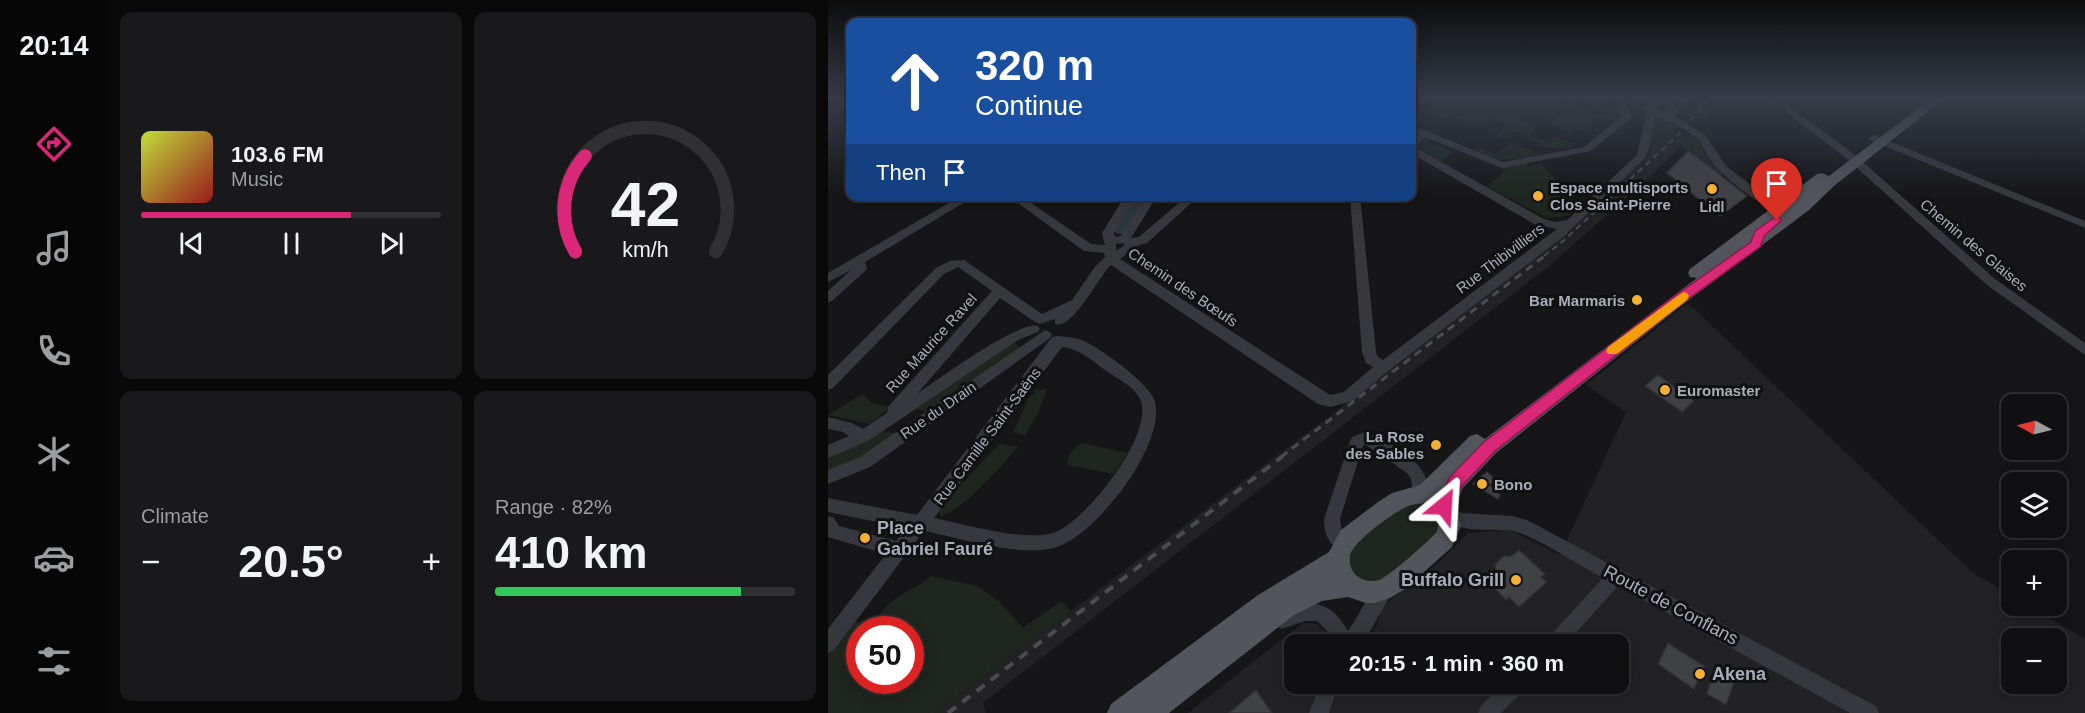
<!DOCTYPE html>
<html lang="en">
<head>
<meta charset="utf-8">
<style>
	body { margin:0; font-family:Helvetica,sans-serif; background:#19191b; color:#f1f3f6; height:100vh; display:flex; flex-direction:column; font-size:22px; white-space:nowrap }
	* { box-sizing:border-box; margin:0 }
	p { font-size:20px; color:#9c9d9f }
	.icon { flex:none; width:33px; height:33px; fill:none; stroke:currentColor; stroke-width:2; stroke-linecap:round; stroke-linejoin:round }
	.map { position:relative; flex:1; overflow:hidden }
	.details { display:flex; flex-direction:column; gap:12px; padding:12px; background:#09090a; width:720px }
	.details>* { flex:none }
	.guide { position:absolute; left:18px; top:18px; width:570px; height:183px; border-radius:12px; box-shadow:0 3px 15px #0003,0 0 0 2px #303032; background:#1a4fa0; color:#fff; overflow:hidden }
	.needle { width:39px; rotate:277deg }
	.buttons { position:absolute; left:1173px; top:394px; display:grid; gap:12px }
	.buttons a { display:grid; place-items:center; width:66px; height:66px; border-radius:12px; background:#101012; box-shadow:0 3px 15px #0003,0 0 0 2px #303032; font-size:30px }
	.speed { position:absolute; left:18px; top:616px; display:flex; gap:12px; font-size:30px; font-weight:700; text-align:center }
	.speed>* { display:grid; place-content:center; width:78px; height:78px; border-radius:50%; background:#101012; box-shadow:0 3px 15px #0003,0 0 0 2px #303032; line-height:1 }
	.speed .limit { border:9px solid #d22; background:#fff; color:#111 }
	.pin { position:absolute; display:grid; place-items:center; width:51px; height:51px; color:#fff; margin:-62px -26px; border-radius:50% 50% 50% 0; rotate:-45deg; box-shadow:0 0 6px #0007 }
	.pin .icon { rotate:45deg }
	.me { position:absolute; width:66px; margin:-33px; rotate:27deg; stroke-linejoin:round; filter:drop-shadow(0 0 4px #0008) }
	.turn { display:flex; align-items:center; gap:21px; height:126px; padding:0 30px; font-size:27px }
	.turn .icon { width:78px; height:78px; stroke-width:2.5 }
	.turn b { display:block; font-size:42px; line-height:51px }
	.then { display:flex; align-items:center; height:57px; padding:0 30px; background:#0003; gap:12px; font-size:22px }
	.big { font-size:45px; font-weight:700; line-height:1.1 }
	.details .tile { flex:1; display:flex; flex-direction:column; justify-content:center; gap:9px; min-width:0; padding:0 21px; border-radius:12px; background:#19191b }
	.details .dial { align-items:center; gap:0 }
	.dial svg { height:156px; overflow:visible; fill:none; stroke:#303032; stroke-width:7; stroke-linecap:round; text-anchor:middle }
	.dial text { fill:#f1f3f6; stroke:none }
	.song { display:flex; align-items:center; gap:18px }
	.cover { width:72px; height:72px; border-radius:9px; background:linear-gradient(135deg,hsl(70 70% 55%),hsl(0 70% 35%)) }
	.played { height:6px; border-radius:3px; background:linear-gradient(90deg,#db2777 70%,#303032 70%) }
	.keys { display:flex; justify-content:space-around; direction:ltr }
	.heat { display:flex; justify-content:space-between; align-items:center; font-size:33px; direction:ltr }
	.charge { height:9px; border-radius:4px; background:linear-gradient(90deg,#34c759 82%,#303032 0) }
	.details .tiles { flex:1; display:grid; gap:12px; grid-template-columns:repeat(2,1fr) }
	.trip { position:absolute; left:456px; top:634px; width:345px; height:60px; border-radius:12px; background:#101012; box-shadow:0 3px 15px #0003,0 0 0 2px #303032; font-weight:700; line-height:60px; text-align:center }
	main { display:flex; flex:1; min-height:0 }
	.menu { display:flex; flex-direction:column; width:108px; justify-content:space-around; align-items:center; background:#060607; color:#9c9d9f }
	.menu .icon { width:42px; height:42px }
	.menu .selected { color:#db2777 }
	.menu b { font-size:27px; color:#f1f3f6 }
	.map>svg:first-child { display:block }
</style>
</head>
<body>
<main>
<nav class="menu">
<b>20:14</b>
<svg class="icon selected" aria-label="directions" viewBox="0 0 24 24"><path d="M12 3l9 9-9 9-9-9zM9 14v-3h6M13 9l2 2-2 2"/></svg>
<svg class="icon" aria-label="music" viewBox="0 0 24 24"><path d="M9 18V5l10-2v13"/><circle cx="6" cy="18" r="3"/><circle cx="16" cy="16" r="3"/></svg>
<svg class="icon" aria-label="phone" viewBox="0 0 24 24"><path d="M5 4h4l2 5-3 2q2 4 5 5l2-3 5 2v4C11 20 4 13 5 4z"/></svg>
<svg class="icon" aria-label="climate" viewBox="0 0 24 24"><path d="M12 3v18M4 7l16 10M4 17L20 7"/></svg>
<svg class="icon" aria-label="car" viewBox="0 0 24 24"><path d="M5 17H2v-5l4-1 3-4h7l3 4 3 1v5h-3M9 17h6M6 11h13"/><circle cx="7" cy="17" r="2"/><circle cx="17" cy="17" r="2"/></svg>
<svg class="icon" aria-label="filters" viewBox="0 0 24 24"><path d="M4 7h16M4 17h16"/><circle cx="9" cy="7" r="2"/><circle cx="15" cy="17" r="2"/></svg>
</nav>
<section class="details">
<div class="tiles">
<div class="tile">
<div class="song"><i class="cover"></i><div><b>103.6 FM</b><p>Music</p></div></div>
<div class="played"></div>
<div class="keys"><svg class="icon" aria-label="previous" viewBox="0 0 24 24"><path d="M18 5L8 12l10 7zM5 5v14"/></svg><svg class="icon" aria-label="pause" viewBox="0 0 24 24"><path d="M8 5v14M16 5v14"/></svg><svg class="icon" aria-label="next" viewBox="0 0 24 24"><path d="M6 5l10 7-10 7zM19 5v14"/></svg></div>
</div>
<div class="tile dial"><svg viewBox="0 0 100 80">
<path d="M14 69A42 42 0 1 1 86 69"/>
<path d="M14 69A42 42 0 0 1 19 20" stroke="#db2777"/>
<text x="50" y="56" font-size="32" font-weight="700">42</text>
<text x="50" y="72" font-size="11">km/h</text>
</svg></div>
<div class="tile"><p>Climate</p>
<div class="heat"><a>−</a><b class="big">20.5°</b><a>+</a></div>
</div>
<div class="tile"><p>Range · 82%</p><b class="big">410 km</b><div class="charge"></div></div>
</div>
</section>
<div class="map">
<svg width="1257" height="713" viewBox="0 0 1257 713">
	<rect width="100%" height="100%" fill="#161618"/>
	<g fill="#222225" fill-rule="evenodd">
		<polygon points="877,98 895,98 876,122 862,115"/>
		<polygon points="847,131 859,139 822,177 721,266 155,703 158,713 107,713 507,412 712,254"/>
		<path d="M860,303L1145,573L1183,595L1184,606H1201L1257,639V713H360L475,623L489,624L513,645H466V684H790V645H532L545,633L556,605L610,563L640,533L682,530L732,555L798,412L758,385ZM1184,639H1228V684H1184Z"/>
	</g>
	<g fill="#1e261f" fill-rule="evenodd">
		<path d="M584,98H683L693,102C705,93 717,100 730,98L737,104L734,98H753L756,102L750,108L768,115L786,102L789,103L792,115L785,122L772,117L753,132L747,128L742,132L721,124L726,119L703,109L690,119L709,128L701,135L719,142L727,137L746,144L744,147C720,152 710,144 692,133L683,132L681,135L683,137L679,141L667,136L680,125L663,118L649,127L630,117L620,123L618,122L633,115L632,109L624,107L627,109L615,119L599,111L601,108L595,109L584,104Z"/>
		<polygon points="828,119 843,120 852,125 822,155 823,124"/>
		<path d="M864,134C869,138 895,174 896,178L853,146Z"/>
		<polygon points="600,138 600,141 625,152 613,161 589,148 596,139"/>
		<path d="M683,142L711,154C681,160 676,165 647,151L651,147L669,154Z"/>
		<polygon points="698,162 700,166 713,163 752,207 740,216 719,218 658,186 678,171 673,168 674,166"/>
		<polygon points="184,341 195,349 103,412 85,409"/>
		<polygon points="219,389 211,411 197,436 185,432 202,395 207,394 208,392 203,391"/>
		<polygon points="35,394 44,403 62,407 42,424 0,415"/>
		<polygon points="53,431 72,434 37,456 0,473 0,457"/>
		<path d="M254,443L299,453L286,474L240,465C238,455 245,448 254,443Z"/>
		<path d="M171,444L190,447C176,463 131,514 112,516V507Z"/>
		<polygon points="577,502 598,503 608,511 612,530 558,580 543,584 523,576 518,553 521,548"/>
		<path d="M102,576L149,586L172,602L195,628L234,601L243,611L107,713H0V644L19,619L44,626C53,610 62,601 78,592C87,586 95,585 102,576ZM32,630H82V681H32Z"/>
	</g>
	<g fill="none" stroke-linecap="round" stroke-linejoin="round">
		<polygon fill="#2c353c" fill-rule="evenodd" points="307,196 322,196 299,234 289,234 286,230"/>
	</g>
	<g fill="#404145" stroke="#303034" stroke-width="1.5">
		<polygon points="860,151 878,164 919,196 892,216 839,173"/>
		<polygon points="830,375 866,401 854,412 817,386"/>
		<polygon points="659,472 668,480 661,485 672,495 670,499 645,484"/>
		<polygon points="691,550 717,574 713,577 719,582 691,607 681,597 678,600 658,579 668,570 667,564 676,556 682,557"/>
		<polygon points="840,643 876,666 866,689 830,664"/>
		<polygon points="885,671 906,682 898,705 879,694"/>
		<polygon points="428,690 444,713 401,713"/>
	</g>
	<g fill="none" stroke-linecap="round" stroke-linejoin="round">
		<g fill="#37383d" fill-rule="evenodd">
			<path d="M786,98H795L804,117L763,151L674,168L597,137L589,146L590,149L716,219L727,222L739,220L809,155L819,111L816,108L822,101L867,98L866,101L846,104L850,107V113L846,116L878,136L898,166L941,199L956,207V211C942,214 899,180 890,169C882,161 878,150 871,141C860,129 841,121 827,116L821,149L817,158L735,237L555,375L525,401L502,407L490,404L283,265C270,277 245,330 227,324V319L212,324L207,322L172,298L89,394C108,381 191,320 210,326L212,329L210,332L190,340L40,441L0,458V445L21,436L15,432L0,429V417L24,423L35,429L59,413L60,407L164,291L130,267L116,274L5,388L0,390V375L108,268L122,261L136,260L214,314L244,300L266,268L277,257L276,253L256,251L180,196H193L263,244L277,245L274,233L297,196H308L286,233L287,237L293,236L318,196H329L303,238L311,237L359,196H371L319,243L311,245L292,259L502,395L516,392L545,367L538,363L534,352L522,196H532L548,352L549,356L555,360L729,229L708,225L584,154V140L589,134L584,131V125L675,162L756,147L794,116ZM834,105L840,108V111L833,112L826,107ZM294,243L297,245L288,251V244Z"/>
			<polygon points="939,98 949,98 1026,154 1167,279 1257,343 1257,355 1159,285 1018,158"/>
			<polygon points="1046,135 1257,221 1257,228 1042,140 1041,138"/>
			<polygon points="133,196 147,196 37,262 39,268 37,271 4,301 0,302 0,291 23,270 0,282 0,273"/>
			<polygon points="217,330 222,332 224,335 222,338 42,467 0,484 0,470 32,457"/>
			<path d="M229,336C237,337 248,337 256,341C273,349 323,384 327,402C338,445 267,537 226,548C191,557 132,538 96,531L6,650L0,653V629L58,554L0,537V516L6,518L11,526L68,541L79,528L0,512V498L89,515L224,337ZM234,347C252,349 262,359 277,370C288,378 306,386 312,399C328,433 258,520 228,532C200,543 136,524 106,518Z"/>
			<path d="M537,432C560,439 612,469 598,499L592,501L586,499L583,479L579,473L538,445H535L512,519L514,532L523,544L521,549L515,552C501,546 496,534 496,519L522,441L524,437Z"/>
			<path d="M620,506L634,513L684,516L699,520L1048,706L1051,713H1022L790,586L737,645H716L719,639L775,578C756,568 702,533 685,531C665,528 622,535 612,513L614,508Z"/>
			<path d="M557,581L563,583L566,589L544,628L532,645H508L499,631L489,621H477L454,629L448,626L445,620L448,614C481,600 500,597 520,631C531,617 543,586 557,581Z"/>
			<polygon points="492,684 510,684 501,713 481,713"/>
			<polygon points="675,684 697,684 695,691 673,713 650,713 653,706"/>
		</g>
		<path fill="#53555c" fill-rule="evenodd" d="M1104,98H1117L1006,186L981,210L854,305L668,453L635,488L627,506L633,526L624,547L577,589L562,598L546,603H538L520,597L494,601L466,615L341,713H279L283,704L430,595L501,552L513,530L550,502L564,493L592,485L642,436L649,434L657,439L869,278L862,277L860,273L862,269L989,174L994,173L1001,176ZM596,503C607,511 614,519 608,533C597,544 564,574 551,580C543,582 535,581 529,576C523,571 521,563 522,555C526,541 565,513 578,507C584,504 590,504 596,503Z"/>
		<polyline stroke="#4a4c52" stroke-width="2" stroke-dasharray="6 4.5" stroke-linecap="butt" points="716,256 734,242 848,137 882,98"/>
		<polyline stroke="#4a4c52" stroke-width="3" stroke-dasharray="8 6" stroke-linecap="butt" points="453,457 718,255"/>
		<polyline stroke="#4a4c52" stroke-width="4" stroke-dasharray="10 8" stroke-linecap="butt" points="120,713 455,456"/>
	</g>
	<linearGradient id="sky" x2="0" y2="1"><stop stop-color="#0c0c0d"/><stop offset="0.49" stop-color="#363c48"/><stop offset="1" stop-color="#363c48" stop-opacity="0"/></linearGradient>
	<rect width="1257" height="198" fill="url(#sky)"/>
	<polygon fill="#db2777" stroke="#8e194d" stroke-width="1.5" points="949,216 954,220 937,235 932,247 853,304 667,451 633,487 622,511 616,513 611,511 608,506 622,477 656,442 844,298 923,242 927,231"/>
	<polygon fill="#f59e0b" points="855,292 859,293 861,296 859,300 789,354 780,354 778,351 780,347"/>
	<g fill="#f2b134" stroke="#111113" stroke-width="2">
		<circle cx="884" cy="189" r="6"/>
		<circle cx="710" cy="196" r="6"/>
		<circle cx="809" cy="300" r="6"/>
		<circle cx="837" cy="390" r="6"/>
		<circle cx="608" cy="445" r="6"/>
		<circle cx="654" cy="484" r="6"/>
		<circle cx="37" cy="538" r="6"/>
		<circle cx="688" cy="580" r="6"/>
		<circle cx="872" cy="674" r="6"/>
	</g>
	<g text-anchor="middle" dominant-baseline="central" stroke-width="6" stroke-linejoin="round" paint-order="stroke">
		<g font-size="14" font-weight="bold" fill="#a8adb8" stroke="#111113">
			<text x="884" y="207">Lidl</text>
		</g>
		<g font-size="15" font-weight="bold" fill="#a8adb8" stroke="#111113" text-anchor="start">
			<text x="722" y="187">Espace multisports<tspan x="722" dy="17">Clos Saint-Pierre</tspan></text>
			<text x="797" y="300" text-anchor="end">Bar Marmaris</text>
			<text x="849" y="390">Euromaster</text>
			<text x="596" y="436" text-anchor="end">La Rose<tspan x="596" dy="17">des Sables</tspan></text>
			<text x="666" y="484">Bono</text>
		</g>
		<g font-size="15" fill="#a8adb8" stroke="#111113">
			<text transform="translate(1146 245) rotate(40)">Chemin des Glaises</text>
			<text transform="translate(672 258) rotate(-37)">Rue Thibivilliers</text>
			<text transform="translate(355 287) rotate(34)">Chemin des Bœufs</text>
			<text transform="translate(103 343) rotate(-48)">Rue Maurice Ravel</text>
			<text transform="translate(110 410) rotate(-35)">Rue du Drain</text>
			<text transform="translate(159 436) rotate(-53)">Rue Camille Saint-Saëns</text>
		</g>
		<g font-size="18" font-weight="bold" fill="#a8adb8" stroke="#111113" text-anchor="start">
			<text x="49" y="528">Place<tspan x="49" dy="21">Gabriel Fauré</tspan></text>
			<text x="676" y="580" text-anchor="end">Buffalo Grill</text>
			<text x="884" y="674">Akena</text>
		</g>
		<g font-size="18" fill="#a8adb8" stroke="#111113">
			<text transform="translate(843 605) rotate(28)">Route de Conflans</text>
		</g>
	</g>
</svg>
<div class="buttons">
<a><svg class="needle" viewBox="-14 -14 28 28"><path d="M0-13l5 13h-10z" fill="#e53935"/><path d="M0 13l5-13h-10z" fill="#9c9d9f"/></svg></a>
<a><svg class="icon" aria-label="layers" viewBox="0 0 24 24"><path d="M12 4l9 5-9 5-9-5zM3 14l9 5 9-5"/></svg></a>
<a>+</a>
<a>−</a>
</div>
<div class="speed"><div class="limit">50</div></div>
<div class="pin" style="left:949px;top:220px;background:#d93025"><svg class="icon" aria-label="arrive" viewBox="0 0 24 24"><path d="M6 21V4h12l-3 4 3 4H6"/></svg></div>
<svg class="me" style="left:616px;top:506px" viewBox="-20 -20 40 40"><path d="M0-17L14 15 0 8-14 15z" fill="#db2777" stroke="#fff" stroke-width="4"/></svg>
<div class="trip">20:15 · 1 min · 360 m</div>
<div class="guide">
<div class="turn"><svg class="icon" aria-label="ahead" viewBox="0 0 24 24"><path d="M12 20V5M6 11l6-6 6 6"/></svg><div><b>320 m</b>Continue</div></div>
<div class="then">Then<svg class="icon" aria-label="arrive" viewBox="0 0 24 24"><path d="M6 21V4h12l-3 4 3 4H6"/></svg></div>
</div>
</div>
</main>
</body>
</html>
